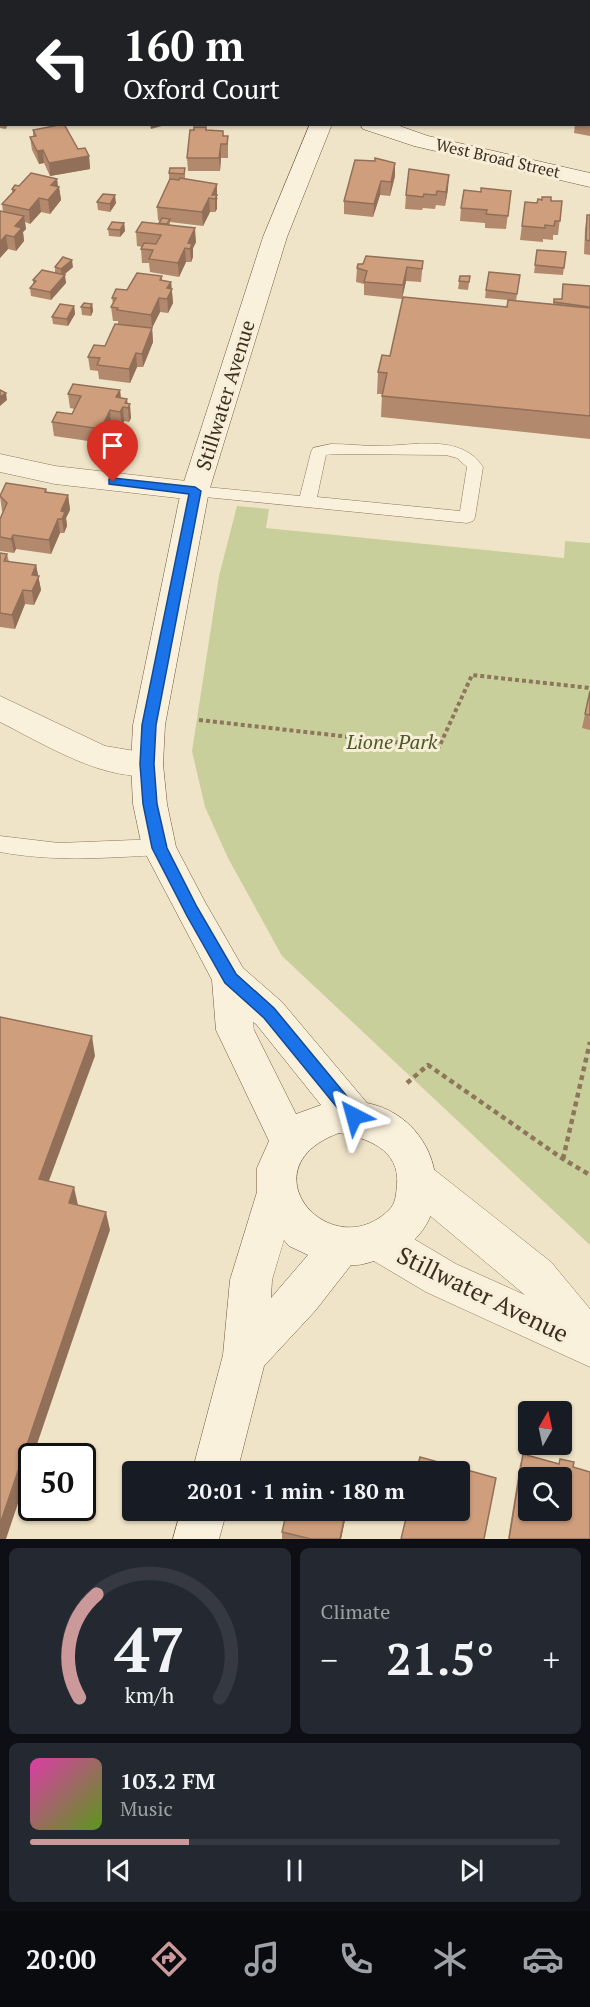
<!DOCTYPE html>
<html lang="en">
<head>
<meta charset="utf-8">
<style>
	body { margin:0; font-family:"PT Serif",serif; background:#242831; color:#f1f3f6; height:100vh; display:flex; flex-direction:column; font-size:22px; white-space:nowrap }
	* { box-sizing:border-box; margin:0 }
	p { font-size:20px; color:#9ea1a6 }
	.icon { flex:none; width:33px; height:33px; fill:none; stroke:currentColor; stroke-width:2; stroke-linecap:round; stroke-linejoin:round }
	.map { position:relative; height:1539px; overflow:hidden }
	.panel { display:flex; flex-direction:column; gap:9px; padding:9px; background:#0d0f14; flex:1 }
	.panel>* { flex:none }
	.guide { position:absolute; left:0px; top:0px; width:591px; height:126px; box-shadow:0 2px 4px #0004; background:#202124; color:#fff; overflow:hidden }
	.needle { width:39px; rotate:9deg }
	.fabs { position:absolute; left:518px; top:1401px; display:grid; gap:12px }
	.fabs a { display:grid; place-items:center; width:54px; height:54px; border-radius:6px; background:#171b24; box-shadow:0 2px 4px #0004; font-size:30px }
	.speed { position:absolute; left:18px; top:1443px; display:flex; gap:12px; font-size:30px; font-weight:700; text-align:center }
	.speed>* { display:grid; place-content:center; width:78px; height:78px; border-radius:50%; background:#171b24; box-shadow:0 2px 4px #0004; line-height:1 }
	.speed .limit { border:3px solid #111; border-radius:9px; background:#fff; color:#111 }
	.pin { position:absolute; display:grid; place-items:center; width:51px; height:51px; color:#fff; margin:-62px -26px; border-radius:50% 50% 50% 0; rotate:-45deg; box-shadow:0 0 6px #0007 }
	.pin .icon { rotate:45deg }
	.me { position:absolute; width:66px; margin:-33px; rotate:321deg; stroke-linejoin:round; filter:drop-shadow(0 0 4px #0008) }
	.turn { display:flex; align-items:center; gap:21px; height:126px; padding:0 24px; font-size:27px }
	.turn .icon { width:78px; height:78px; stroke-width:2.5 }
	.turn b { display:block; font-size:42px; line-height:51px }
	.big { font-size:45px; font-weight:800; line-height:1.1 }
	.panel .card { flex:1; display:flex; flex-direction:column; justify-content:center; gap:9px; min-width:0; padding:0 21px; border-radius:9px; background:#242831 }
	.panel .dial { align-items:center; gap:0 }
	.dial svg { height:156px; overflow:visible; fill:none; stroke:#363941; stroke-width:7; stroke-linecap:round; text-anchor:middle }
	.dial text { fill:#f1f3f6; stroke:none }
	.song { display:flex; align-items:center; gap:18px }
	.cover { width:72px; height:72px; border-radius:9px; background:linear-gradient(135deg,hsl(320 70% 55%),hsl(90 70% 35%)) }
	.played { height:6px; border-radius:3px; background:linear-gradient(90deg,#cc999b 30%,#363941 30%) }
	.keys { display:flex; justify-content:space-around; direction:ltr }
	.heat { display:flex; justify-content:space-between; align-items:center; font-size:33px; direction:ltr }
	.panel .tiles { flex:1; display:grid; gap:9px; grid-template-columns:1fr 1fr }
	.card:last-child { grid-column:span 2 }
	.trip { position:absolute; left:122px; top:1461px; width:348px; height:60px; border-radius:6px; background:#171b24; box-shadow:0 2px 4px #0004; font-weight:800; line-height:60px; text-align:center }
	.tabs { display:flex; height:96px; justify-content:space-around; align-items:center; background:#090b0e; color:#9ea1a6 }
	.tabs .icon { width:42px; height:42px }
	.tabs .on { color:#cc999b }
	.tabs b { font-size:27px; color:#f1f3f6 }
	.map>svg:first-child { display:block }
</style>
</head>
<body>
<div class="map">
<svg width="590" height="1539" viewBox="0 0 590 1539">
	<rect width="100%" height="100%" fill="#f0e4c8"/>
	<g fill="#c9cf9b">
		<polygon points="366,0 590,0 590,47 590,2"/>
		<polygon points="237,506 269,509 266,528 564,558 565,541 590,543 590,1245 282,956 228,858 205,807 192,751 219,576"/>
	</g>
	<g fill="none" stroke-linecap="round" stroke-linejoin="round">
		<g stroke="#8d765c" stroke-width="1">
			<g id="service">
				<polygon points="397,0 414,0 415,2 398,2"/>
				<path d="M331,444C347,444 363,446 378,446C413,446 461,433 483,467L475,517L473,521L467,523L195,496L189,495L187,491L189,487L195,486L300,496L311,452L313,448ZM337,454L446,455L457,458L467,467L460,511L317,497L326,455Z"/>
				<path d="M0,836L59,843L159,839L166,841L169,847L166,853L159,855C105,858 53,862 0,852Z"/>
			</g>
		</g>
		<g stroke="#8d765c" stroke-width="1">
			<g id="minor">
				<polygon points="0,454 55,466 195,482 205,485 209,491 205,497 195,500 55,484 0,472"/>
				<path d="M0,696L105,746L159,755L163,764L159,773C112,787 42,743 0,722Z"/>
			</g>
		</g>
		<g stroke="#8d765c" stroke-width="1">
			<polygon id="tertiary" points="418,1163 432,1168 551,1262 590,1309 590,1367 426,1292 362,1254 356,1240 362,1226 377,1221 392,1226 456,1264 525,1295 404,1194 398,1181 404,1168"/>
		</g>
		<g stroke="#6f573f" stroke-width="1">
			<g id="secondary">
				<polygon points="161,0 182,0 183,2 162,2"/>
				<path d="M310,124H332L287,237L209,491L165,725L163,764L167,804L176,847L205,902L243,968L282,1002L367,1103C447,1119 464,1232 383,1258C373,1261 362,1266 351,1265L315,1311L264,1366L237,1472H192L223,1355L230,1280L257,1192V1168L269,1141L216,1030L212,980L142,847L133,804L131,764L133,725L181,491L263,237ZM253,1022L256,1024L321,1105L296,1114L254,1030ZM339,1133C367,1138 400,1149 397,1185C396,1194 396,1203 389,1210C331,1267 243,1168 339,1133ZM284,1240L289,1246L308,1255L271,1298L272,1280Z"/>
				<polygon points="360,124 394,124 428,136 590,173 590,187 414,146 363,129"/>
				<polygon points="181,1510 227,1510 219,1539 173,1539"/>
			</g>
		</g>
		<polyline stroke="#8d765c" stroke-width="4" stroke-dasharray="4 3" stroke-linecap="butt" points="199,720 439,747 472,675 590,688"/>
		<g stroke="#8d765c" stroke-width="4.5" stroke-dasharray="5 4" stroke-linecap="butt">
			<polyline points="407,1083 428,1065 563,1159 590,1175"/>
			<polyline points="563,1159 590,1042"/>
		</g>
		<use href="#service" fill="#faf1dc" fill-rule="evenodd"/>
		<use href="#minor" fill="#faf1dc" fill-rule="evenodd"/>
		<use href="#tertiary" fill="#faf1dc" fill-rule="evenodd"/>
		<use href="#secondary" fill="#faf1dc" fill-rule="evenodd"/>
	</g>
	<g fill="#b2896c">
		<rect x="4" y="0" width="68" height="2"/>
		<polygon points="0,84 2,84 2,124 8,124 6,129 0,128"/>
		<polygon points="590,105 590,136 574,133 575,124 590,124"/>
		<polygon points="33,130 78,149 89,156 90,169 50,176 44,163 39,164 32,150 30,137 33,136"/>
		<polygon points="206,130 224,136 228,136 228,158 221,158 220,171 188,171 187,158"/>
		<polygon points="395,163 395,176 390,196 380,195 373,217 344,214 344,201"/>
		<polygon points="185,168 185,179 218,198 217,200 217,209 215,212 210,212 203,226 170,222 170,225 196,242 193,248 193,257 191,262 186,262 179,277 150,272 149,263 142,263 141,249 142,247 137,246 136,232 159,224 160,221 158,220 157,207 169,180 169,173"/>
		<polygon points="57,179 58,187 59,187 61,200 50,214 41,212 30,224 25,222 26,229 23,232 24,241 16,251 8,249 0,258 0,211 3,212 2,204 12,194 12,189 19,186"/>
		<polygon points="448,189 445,206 436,205 435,209 423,208 422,210 405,209 406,195"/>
		<polygon points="511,191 506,229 485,228 485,223 460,221 461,208 481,192"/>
		<polygon points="551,201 562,201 558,235 553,235 553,240 543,239 543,242 520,240 525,202 537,203"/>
		<polygon points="97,202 116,203 110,212 98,210"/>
		<polygon points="587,215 590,215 590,255 584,254 585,229"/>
		<polygon points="124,223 125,231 120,237 109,236 108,229"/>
		<polygon points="537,250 566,252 563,275 534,273"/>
		<polygon points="423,261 421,282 406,281 402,299 364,295 364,284 356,282 357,268"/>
		<polygon points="55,267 73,267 64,275 66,283 51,300 31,296 30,288 33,285 33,280 55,273"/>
		<polygon points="520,275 516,301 553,304 554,299 562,299 563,284 590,286 590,439 381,417 382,394 377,394 378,372 390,356 507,307 508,300 485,298 486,290"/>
		<polygon points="162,276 162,281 171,282 173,303 168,313 160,312 152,328 153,342 143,367 137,367 130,383 99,379 98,371 90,370 88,357 105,346 118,324 118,321 113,321 111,307 113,304 112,298"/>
		<polygon points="460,276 470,276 468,290 458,289"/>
		<polygon points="92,304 93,311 91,316 82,315 81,307"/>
		<polygon points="74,306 75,314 68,326 53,324 52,317"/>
		<polygon points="120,390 121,398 127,399 131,418 129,422 124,421 122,426 111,424 102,443 54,436 52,422 72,414 75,409 70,408 68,394"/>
		<polygon points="46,489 47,493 68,495 70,510 66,518 67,526 64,533 60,533 51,554 16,549 14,553 0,551 0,519 3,512 2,511 0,496"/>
		<polygon points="0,553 7,554 9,562 36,565 41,590 34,605 25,604 15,629 0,627"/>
		<polygon points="590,691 590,730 582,728"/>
		<polygon points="523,1454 573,1467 590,1539 508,1539 520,1464"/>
		<polygon points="347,1510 341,1539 282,1539 282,1532"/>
	</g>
	<g fill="#916f58">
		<polygon points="61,0 72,0 72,2 60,2"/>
		<polygon points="150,124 169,124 151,129"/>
		<polygon points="221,144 221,158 220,171 219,158"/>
		<polygon points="43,150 44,163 39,164 37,151"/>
		<polygon points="89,156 90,169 50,176 49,163"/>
		<polygon points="395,163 395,176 390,196 391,182"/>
		<polygon points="449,175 448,189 445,206 446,192"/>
		<polygon points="57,179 58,188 59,187 61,200 50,214 48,200 51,185"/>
		<polygon points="381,181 380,195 373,217 374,204"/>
		<polygon points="217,184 217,209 215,212 215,199 212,195"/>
		<polygon points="115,195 116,203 110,212 110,204"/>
		<polygon points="39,198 41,212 30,224 29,210"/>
		<polygon points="209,198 210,212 203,226 202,212"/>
		<polygon points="24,216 26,229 23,232 24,241 16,251 14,237 15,226"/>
		<polygon points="124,223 125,231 120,237 120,230"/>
		<polygon points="195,228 196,242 193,248 193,257 191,262 190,249 188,243"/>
		<polygon points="6,235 8,249 0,258 0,242"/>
		<polygon points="185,248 186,262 179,277 178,263"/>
		<polygon points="72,260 73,267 62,276 61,269"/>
		<polygon points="407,267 406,281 402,299 403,285"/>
		<polygon points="65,275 66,283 51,300 50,292"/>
		<polygon points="171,282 173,303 168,313 167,288"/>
		<polygon points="159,298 160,312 152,328 151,315"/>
		<polygon points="92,304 93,311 91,316 90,308"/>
		<polygon points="74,306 75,314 68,326 67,319"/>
		<polygon points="152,328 153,342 143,367 142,354"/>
		<polygon points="136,353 137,367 130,383 129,369"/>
		<polygon points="120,390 121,404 116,397"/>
		<polygon points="6,393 7,400 0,406 0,397"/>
		<polygon points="130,404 131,418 129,422 128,408"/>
		<polygon points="123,407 124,421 122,426 120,412"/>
		<polygon points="110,410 111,424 102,443 101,429"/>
		<polygon points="68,495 70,510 66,518 67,526 64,533 61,511"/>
		<polygon points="58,519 60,533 51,554 49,540"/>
		<polygon points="13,535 16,549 14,553 11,539"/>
		<polygon points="36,565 41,590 34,605 32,591 32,575"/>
		<polygon points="23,590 25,604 15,629 12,615"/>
		<polygon points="92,1036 95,1056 43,1197 39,1179"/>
		<polygon points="74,1187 78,1205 69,1203"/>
		<polygon points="106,1212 110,1230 33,1456 32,1456 32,1462 6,1539 0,1539 0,1524"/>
		<polygon points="346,1510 347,1510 341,1539 340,1539"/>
	</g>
	<g fill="#cf9f7d" stroke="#916f58" stroke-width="1.5" fill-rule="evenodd">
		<polygon points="18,0 61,0 60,2 25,2"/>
		<polygon points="258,0 297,0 294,2 262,2"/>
		<polygon points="302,0 320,0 325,2 300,2"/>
		<rect x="0" y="84" width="2" height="31"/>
		<polygon points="64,124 78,149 85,148 89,156 49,163 43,150 37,151 30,137 36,136 33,130"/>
		<polygon points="194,127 206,127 206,130 223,131 223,136 228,136 227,144 221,144 219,158 187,158 190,130 194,130"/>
		<polygon points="375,158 395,163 391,182 381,181 374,204 344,201 355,160 375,161"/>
		<polygon points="170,168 185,168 184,174 169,173"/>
		<polygon points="409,169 449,175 446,192 437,191 436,195 424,194 423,197 406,195"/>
		<polygon points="31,173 57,179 51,185 59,187 48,200 39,198 29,210 2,204 15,190 12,189 15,185 19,186"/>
		<polygon points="180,178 217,184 212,195 217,195 215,199 209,198 202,212 157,207 170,179 179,180"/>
		<polygon points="481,188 511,191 508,216 486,214 487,210 461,208 464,190 481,192"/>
		<polygon points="103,194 115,195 110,204 97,202"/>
		<polygon points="542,197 551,197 551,201 562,201 560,221 555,221 554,226 545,225 545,228 522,226 525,202 537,203 538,199 542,200"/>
		<polygon points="0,211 24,216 15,226 22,228 14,237 6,235 0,242"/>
		<polygon points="587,215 590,215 590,241 586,240"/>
		<polygon points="162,218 170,219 167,224 159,223"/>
		<polygon points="112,222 124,223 120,230 108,229"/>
		<polygon points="142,222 195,228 188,243 192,244 190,249 185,248 178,263 149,259 153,250 141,249 144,243 156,244 161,235 136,232"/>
		<polygon points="537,250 566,252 564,268 535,265"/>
		<polygon points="366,256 423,261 422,269 407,267 403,285 364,282 367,271 357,268 358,264 363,264"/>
		<polygon points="63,257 72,260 61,269 55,267"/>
		<polygon points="42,270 65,275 50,292 30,288 36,281 33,280"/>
		<polygon points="489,272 520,275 517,294 486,290"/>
		<polygon points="137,273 162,276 160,280 171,282 167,288 172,289 167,299 159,298 151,315 117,310 118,308 111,307 116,298 112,298 116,289 127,290"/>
		<polygon points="460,276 470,276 469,282 459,281"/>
		<polygon points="563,284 590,286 590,307 554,302 554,299 562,299"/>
		<polygon points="403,297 507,307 508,300 590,308 590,416 382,396 387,373 378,372 382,355 390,356"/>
		<polygon points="84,303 92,304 90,308 81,307"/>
		<polygon points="60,304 74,306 67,319 52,317"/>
		<polygon points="115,324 152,328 142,354 136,353 129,369 97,365 100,358 88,357 94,345 105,346"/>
		<polygon points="73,384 120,390 116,397 127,399 125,403 130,404 128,408 123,407 120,412 110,410 101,429 52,422 57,412 72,414 81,396 68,394"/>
		<polygon points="0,390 6,393 0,397"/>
		<polygon points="6,483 46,489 45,492 68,495 61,511 65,512 62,519 58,519 49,540 13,535 11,539 0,537 0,519 7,503 0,496"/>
		<polygon points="0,553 7,554 4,561 36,565 32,575 39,576 32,591 23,590 12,615 0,613"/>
		<polygon points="590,691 590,715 585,714"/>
		<polygon points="0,1017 92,1036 39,1179 74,1187 69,1203 106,1212 0,1524"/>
		<path d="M523,1454L559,1464L560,1459L574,1462L573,1467L590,1472V1539H509ZM528,1478H561V1510H528Z"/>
		<polygon points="420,1457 496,1478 484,1539 401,1539 408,1510 459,1510 459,1472 416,1472"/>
		<polygon points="297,1463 333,1472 295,1472"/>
		<polygon points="287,1510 346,1510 340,1539 311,1539 282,1532"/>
	</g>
	<polygon fill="#1a73e8" stroke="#114b97" stroke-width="1.5" points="113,478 195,487 201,491 156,725 154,764 157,804 167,848 197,907 236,974 274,1008 359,1111 362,1116 359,1121 354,1124 348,1121 264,1018 225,983 187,916 152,848 143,804 140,764 142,725 189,494 109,484 109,479"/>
	<g text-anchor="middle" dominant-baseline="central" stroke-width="6" stroke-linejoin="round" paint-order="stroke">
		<g font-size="16" fill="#3d2e20" stroke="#f7eed8">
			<text transform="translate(498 158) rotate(13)">West Broad Street</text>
		</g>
		<g font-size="20" fill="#3d2e20" stroke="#f7eed8">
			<text transform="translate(225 395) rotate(-73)">Stillwater Avenue</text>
		</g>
		<g font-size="20" font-style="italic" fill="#4d5a26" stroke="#f7eed8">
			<text x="392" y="741">Lione Park</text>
		</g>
		<g font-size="24" fill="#3d2e20" stroke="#f7eed8">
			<text transform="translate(483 1294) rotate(26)">Stillwater Avenue</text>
		</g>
	</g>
</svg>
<div class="fabs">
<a><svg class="needle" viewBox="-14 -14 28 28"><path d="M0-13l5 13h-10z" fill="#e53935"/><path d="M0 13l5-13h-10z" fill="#9ea1a6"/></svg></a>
<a><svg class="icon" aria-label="search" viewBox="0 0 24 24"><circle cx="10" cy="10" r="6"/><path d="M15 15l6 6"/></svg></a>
</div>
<div class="speed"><div class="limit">50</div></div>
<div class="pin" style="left:113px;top:482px;background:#d93025"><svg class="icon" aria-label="arrive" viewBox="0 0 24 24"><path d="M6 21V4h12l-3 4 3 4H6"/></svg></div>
<svg class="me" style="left:354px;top:1116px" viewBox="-20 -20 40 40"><path d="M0-17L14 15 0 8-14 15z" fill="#1a73e8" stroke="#fff" stroke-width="4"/></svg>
<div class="trip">20:01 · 1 min · 180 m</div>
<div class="guide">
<div class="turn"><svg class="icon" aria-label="left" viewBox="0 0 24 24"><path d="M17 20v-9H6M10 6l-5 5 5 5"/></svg><div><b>160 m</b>Oxford Court</div></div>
</div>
</div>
<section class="panel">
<div class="tiles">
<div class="card dial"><svg viewBox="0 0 100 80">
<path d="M14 69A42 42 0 1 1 86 69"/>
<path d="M14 69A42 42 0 0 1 23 16" stroke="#cc999b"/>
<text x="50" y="56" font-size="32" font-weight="700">47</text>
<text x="50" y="72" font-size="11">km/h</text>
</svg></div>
<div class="card"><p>Climate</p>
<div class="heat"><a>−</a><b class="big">21.5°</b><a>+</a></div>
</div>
<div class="card">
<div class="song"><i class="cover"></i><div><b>103.2 FM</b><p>Music</p></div></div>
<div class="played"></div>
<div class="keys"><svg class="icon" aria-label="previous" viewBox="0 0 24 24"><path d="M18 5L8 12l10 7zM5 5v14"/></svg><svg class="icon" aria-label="pause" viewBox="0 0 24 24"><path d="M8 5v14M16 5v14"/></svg><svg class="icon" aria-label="next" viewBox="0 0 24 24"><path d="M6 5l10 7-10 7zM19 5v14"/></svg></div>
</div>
</div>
</section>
<nav class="tabs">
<b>20:00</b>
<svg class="icon on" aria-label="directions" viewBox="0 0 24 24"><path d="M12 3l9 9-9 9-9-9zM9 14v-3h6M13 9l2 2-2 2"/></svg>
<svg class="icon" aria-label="music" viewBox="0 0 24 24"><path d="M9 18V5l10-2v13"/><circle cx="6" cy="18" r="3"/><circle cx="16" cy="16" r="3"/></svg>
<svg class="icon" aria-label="phone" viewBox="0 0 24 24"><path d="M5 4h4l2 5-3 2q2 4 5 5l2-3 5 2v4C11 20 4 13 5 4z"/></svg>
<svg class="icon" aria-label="climate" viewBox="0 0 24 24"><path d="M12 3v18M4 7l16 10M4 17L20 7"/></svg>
<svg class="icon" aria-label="car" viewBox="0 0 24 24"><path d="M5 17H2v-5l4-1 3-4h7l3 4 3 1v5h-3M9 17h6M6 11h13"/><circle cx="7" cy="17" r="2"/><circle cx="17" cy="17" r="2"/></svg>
</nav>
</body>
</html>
